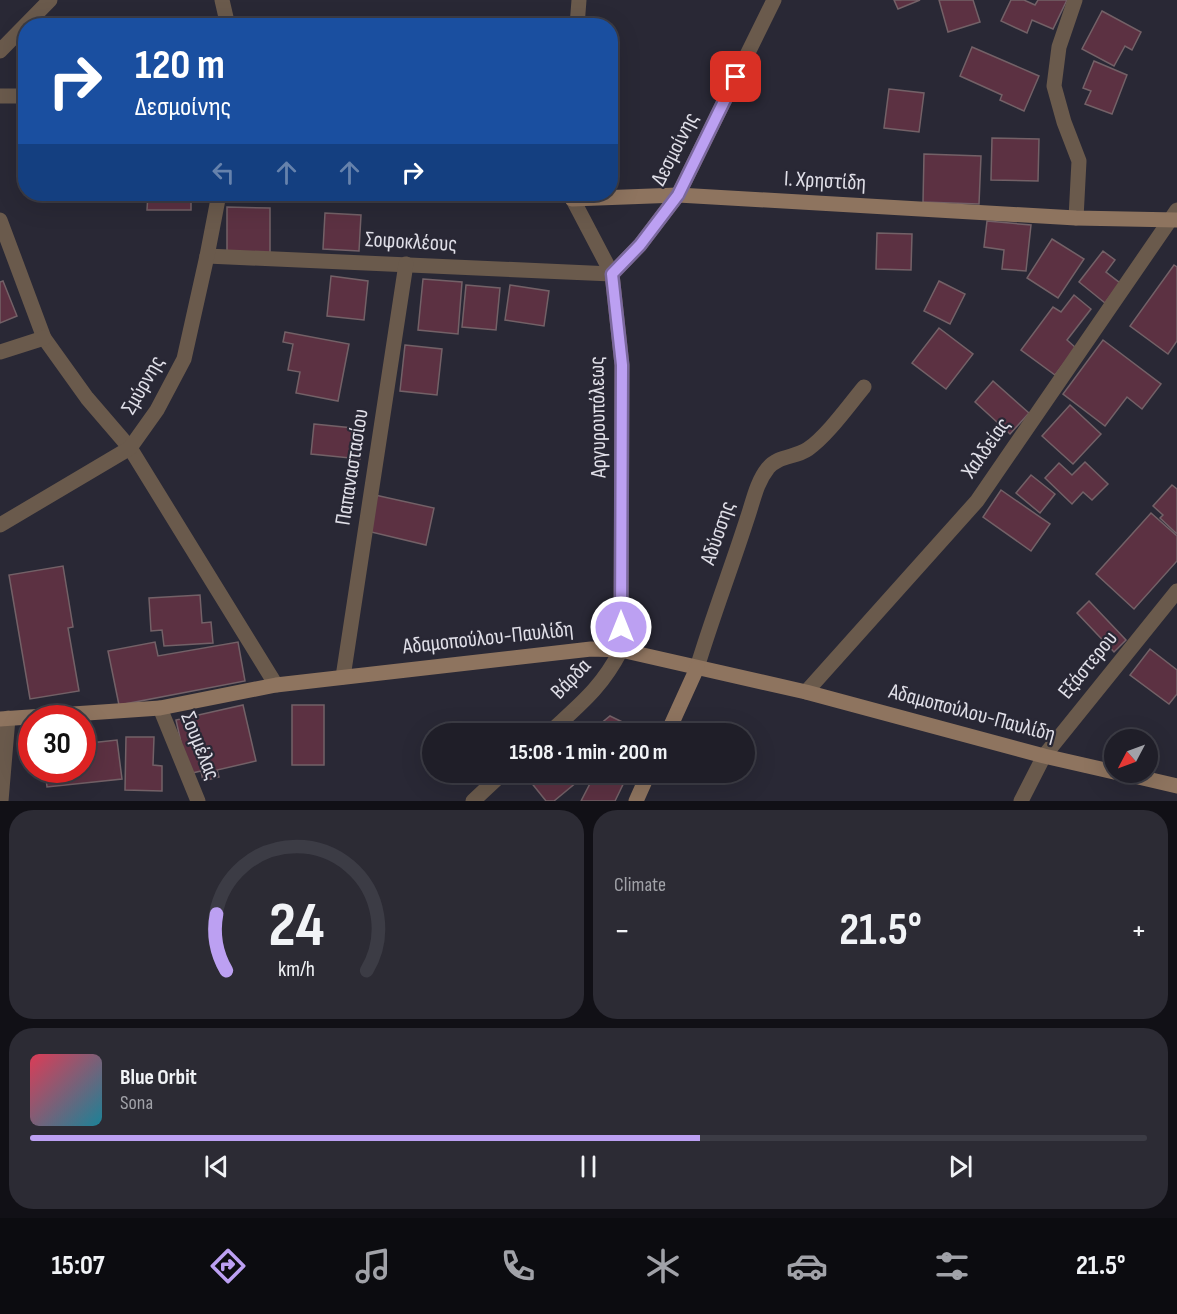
<!DOCTYPE html>
<html lang="en">
<head>
<meta charset="utf-8">
<style>
	body { margin:0; font-family:"Sofia Sans Condensed",sans-serif; background:#2c2b34; color:#f1f3f6; height:100vh; display:flex; flex-direction:column; font-size:22px; white-space:nowrap }
	* { box-sizing:border-box; margin:0 }
	p { font-size:20px; color:#a1a2a8 }
	.icon { flex:none; width:33px; height:33px; fill:none; stroke:currentColor; stroke-width:2; stroke-linecap:round; stroke-linejoin:round }
	.map { position:relative; height:801px; overflow:hidden }
	.side { display:flex; flex-direction:column; gap:9px; padding:9px; background:#111016; flex:1 }
	.side>* { flex:none }
	.top-card { position:absolute; left:18px; top:18px; width:600px; height:183px; border-radius:24px; box-shadow:0 6px 24px #0002,0 0 0 2px #3c3c45; background:#1a4fa0; color:#fff; overflow:hidden }
	.needle { width:39px; rotate:229deg }
	.controls { position:absolute; left:1104px; top:729px; display:grid; gap:12px }
	.controls a { display:grid; place-items:center; width:54px; height:54px; border-radius:50%; background:#1f1e28; box-shadow:0 6px 24px #0002,0 0 0 2px #3c3c45; font-size:30px }
	.speed { position:absolute; left:18px; top:705px; display:flex; gap:12px; font-size:30px; font-weight:700; text-align:center }
	.speed>* { display:grid; place-content:center; width:78px; height:78px; border-radius:50%; background:#1f1e28; box-shadow:0 6px 24px #0002,0 0 0 2px #3c3c45; line-height:1 }
	.speed .limit { border:9px solid #d22; background:#fff; color:#111 }
	.pin { position:absolute; display:grid; place-items:center; width:51px; height:51px; color:#fff; margin:-26px; border-radius:12px; box-shadow:0 3px 9px #0006 }
	.me { position:absolute; width:66px; margin:-33px; rotate:0deg; stroke-linejoin:round; filter:drop-shadow(0 0 4px #0008) }
	.turn { display:flex; align-items:center; gap:21px; height:126px; padding:0 18px; font-size:27px }
	.turn .icon { width:78px; height:78px; stroke-width:2.5 }
	.turn b { display:block; font-size:42px; line-height:51px }
	.lanes { display:flex; align-items:center; height:57px; padding:0 18px; background:#0003; justify-content:center; gap:30px; direction:ltr }
	.lanes .off { opacity:.35 }
	.big { font-size:45px; font-weight:700; line-height:1.1 }
	.side .card { flex:1; display:flex; flex-direction:column; justify-content:center; gap:9px; min-width:0; padding:0 21px; border-radius:24px; background:#2c2b34 }
	.side .dial { align-items:center; gap:0 }
	.dial svg { height:156px; overflow:visible; fill:none; stroke:#3c3c45; stroke-width:7; stroke-linecap:round; text-anchor:middle }
	.dial text { fill:#f1f3f6; stroke:none }
	.song { display:flex; align-items:center; gap:18px }
	.cover { width:72px; height:72px; border-radius:9px; background:linear-gradient(135deg,hsl(350 70% 55%),hsl(190 70% 35%)) }
	.played { height:6px; border-radius:3px; background:linear-gradient(90deg,#bca0f2 60%,#3c3c45 60%) }
	.keys { display:flex; justify-content:space-around; direction:ltr }
	.heat { display:flex; justify-content:space-between; align-items:center; font-size:33px; direction:ltr }
	.side .tiles { flex:1; display:grid; gap:9px; grid-template-columns:1fr 1fr }
	.card:last-child { grid-column:span 2 }
	.trip { position:absolute; left:422px; top:723px; width:333px; height:60px; border-radius:30px; background:#1f1e28; box-shadow:0 6px 24px #0002,0 0 0 2px #3c3c45; font-weight:700; line-height:60px; text-align:center }
	.tabs { display:flex; height:96px; justify-content:space-around; align-items:center; background:#0c0c10; color:#a1a2a8 }
	.tabs .icon { width:42px; height:42px }
	.tabs .selected { color:#bca0f2 }
	.tabs b { font-size:27px; color:#f1f3f6 }
	.map>svg:first-child { display:block }
</style>
</head>
<body>
<div class="map">
<svg width="1177" height="801" viewBox="0 0 1177 801">
	<rect width="100%" height="100%" fill="#292835"/>
	<g fill="#5c3142" stroke="#736167" stroke-width="1.5">
		<polygon points="894,0 920,0 898,9"/>
		<polygon points="939,0 973,0 980,22 948,32"/>
		<polygon points="1011,0 1024,0 1035,5 1038,0 1067,0 1053,29 1032,20 1027,33 1001,21"/>
		<polygon points="1102,11 1141,32 1132,50 1125,46 1114,66 1082,49"/>
		<polygon points="972,47 1039,76 1024,111 1000,100 1002,95 960,76"/>
		<polygon points="1094,61 1127,75 1112,114 1085,104 1091,91 1083,88"/>
		<polygon points="889,89 924,93 919,132 884,128"/>
		<polygon points="992,138 1039,139 1038,181 991,180"/>
		<polygon points="924,154 981,156 979,204 923,202"/>
		<polygon points="148,194 191,194 191,210 147,210"/>
		<polygon points="227,207 270,208 270,253 227,252"/>
		<polygon points="325,213 361,215 359,251 323,249"/>
		<polygon points="987,221 1031,225 1026,271 1002,269 1004,250 984,247"/>
		<polygon points="877,233 912,234 911,270 876,269"/>
		<polygon points="1052,239 1084,259 1058,298 1027,278"/>
		<polygon points="1103,251 1115,260 1106,272 1120,283 1105,303 1079,282"/>
		<polygon points="1174,265 1177,267 1177,341 1168,354 1130,326"/>
		<polygon points="331,276 368,281 364,320 327,316"/>
		<polygon points="423,279 462,282 458,334 418,330"/>
		<polygon points="3,281 17,316 0,323 0,282"/>
		<polygon points="939,281 965,294 950,324 924,311"/>
		<polygon points="466,285 500,288 496,330 462,327"/>
		<polygon points="510,285 549,291 544,326 505,320"/>
		<polygon points="1074,295 1091,309 1067,340 1076,348 1055,375 1021,350 1053,307 1061,312"/>
		<polygon points="939,328 973,354 946,389 912,363"/>
		<polygon points="285,332 349,344 338,401 296,393 300,372 288,370 293,344 283,342"/>
		<polygon points="1103,340 1161,384 1142,409 1127,397 1105,426 1063,394"/>
		<polygon points="405,345 442,349 437,395 400,391"/>
		<polygon points="993,381 1029,413 1010,434 975,402"/>
		<polygon points="1070,405 1101,434 1073,464 1042,436"/>
		<polygon points="314,424 363,429 360,459 311,454"/>
		<polygon points="1085,462 1108,484 1092,500 1083,492 1072,504 1045,478 1059,463 1072,475"/>
		<polygon points="1031,475 1055,494 1040,513 1016,493"/>
		<polygon points="1172,485 1177,489 1177,534 1160,518 1163,515 1153,506"/>
		<polygon points="1001,490 1050,524 1031,551 983,517"/>
		<polygon points="375,495 434,508 426,545 367,531"/>
		<polygon points="1151,513 1177,536 1177,561 1134,609 1096,574"/>
		<polygon points="63,566 73,627 68,628 79,691 30,699 9,575"/>
		<polygon points="200,595 202,623 211,622 213,643 164,646 162,630 151,631 149,598"/>
		<polygon points="1089,601 1126,640 1114,652 1077,613"/>
		<polygon points="155,642 158,656 238,642 245,681 119,705 108,651"/>
		<polygon points="1150,649 1177,670 1177,694 1169,704 1130,675"/>
		<polygon points="243,705 256,761 217,770 219,777 203,781 201,771 188,774 176,720"/>
		<rect x="292" y="705" width="32" height="60"/>
		<polygon points="610,716 647,734 588,734"/>
		<polygon points="126,737 154,737 153,765 162,766 162,791 125,790"/>
		<polygon points="117,740 122,779 47,787 45,770 82,770 82,756 91,755 90,743"/>
		<polygon points="540,772 589,772 554,801 546,801 530,781"/>
		<polygon points="596,772 629,772 615,801 581,801"/>
	</g>
	<g fill="none" stroke-linecap="round" stroke-linejoin="round">
		<g stroke="#6a5a4c" stroke-width="15">
			<polyline points="222,0 228,26"/>
			<polyline points="1075,0 1059,47 1054,86 1064,122 1079,161 1076,218"/>
			<polyline points="577,26 579,0"/>
			<polyline points="0,51 50,0"/>
			<polyline points="0,96 26,96"/>
			<polyline points="0,220 44,338 87,398 130,448 276,685"/>
			<polyline points="207,256 612,274 640,245 678,195 774,0"/>
			<polyline points="0,352 44,338"/>
			<polyline points="0,525 130,448 157,410 184,359 207,256 219,194"/>
			<path d="M697,668C712,618 731,569 747,519C753,502 756,483 768,468C779,455 795,458 808,449C827,436 849,405 864,387"/>
			<polyline points="343,677 406,264"/>
			<polyline points="806,692 977,501 1177,210"/>
			<polyline points="160,708 198,801"/>
			<path d="M548,734C579,705 601,689 621,650L622,365L612,274L570,194"/>
			<polyline points="1,801 8,718"/>
			<polyline points="473,801 504,772"/>
			<polyline points="1021,801 1044,756 1177,591"/>
		</g>
		<g stroke="#8e745f" stroke-width="15">
			<polyline points="572,199 678,195 1076,218 1177,220"/>
			<polyline points="0,719 160,708 276,685 591,649 621,650 806,692 1044,756 1114,772"/>
			<polyline points="667,734 697,668"/>
			<polyline points="1117,772 1177,786"/>
			<polyline points="636,801 649,772"/>
		</g>
	</g>
	<g fill="none" stroke-linecap="round" stroke-linejoin="round">
		<g stroke="#7a689d" stroke-width="15">
			<polyline id="route" points="621,627 622,365 612,274 640,245 678,195 736,77"/>
		</g>
		<use href="#route" stroke="#bca0f2" stroke-width="10"/>
	</g>
	<g text-anchor="middle" dominant-baseline="central" stroke-width="4.5" stroke-linejoin="round" paint-order="stroke">
		<g font-size="22" fill="#e0dfe8" stroke="#292835">
			<text transform="translate(675 149) rotate(-63)">Δεσμοίνης</text>
			<text transform="translate(825 181) rotate(3)">Ι. Χρηστίδη</text>
			<text transform="translate(411 242) rotate(3)">Σοφοκλέους</text>
			<text transform="translate(143 385) rotate(-60)">Σμύρνης</text>
			<text transform="translate(598 417) rotate(-91)">Αργυρουπόλεως</text>
			<text transform="translate(986 448) rotate(-55)">Χαλδείας</text>
			<text transform="translate(352 467) rotate(-81)">Παπαναστασίου</text>
			<text transform="translate(718 533) rotate(-71)">Αδύσσης</text>
			<text transform="translate(488 638) rotate(-6)">Αδαμοπούλου-Παυλίδη</text>
			<text transform="translate(1088 665) rotate(-51)">Εξάστερου</text>
			<text transform="translate(571 679) rotate(-46)">Βάρδα</text>
			<text transform="translate(972 713) rotate(15)">Αδαμοπούλου-Παυλίδη</text>
			<text transform="translate(200 746) rotate(68)">Σουμέλας</text>
		</g>
	</g>
</svg>
<div class="controls">
<a><svg class="needle" viewBox="-14 -14 28 28"><path d="M0-13l5 13h-10z" fill="#e53935"/><path d="M0 13l5-13h-10z" fill="#a1a2a8"/></svg></a>
</div>
<div class="speed"><div class="limit">30</div></div>
<div class="pin" style="left:736px;top:77px;background:#d93025"><svg class="icon" aria-label="arrive" viewBox="0 0 24 24"><path d="M6 21V4h12l-3 4 3 4H6"/></svg></div>
<svg class="me" style="left:621px;top:627px" viewBox="-20 -20 40 40"><circle r="17" fill="#bca0f2" stroke="#fff" stroke-width="3"/><path d="M0-11L8 9 0 5-8 9z" fill="#fff"/></svg>
<div class="trip">15:08 · 1 min · 200 m</div>
<div class="top-card">
<div class="turn"><svg class="icon" aria-label="right" viewBox="0 0 24 24"><path d="M7 20v-9h11M14 6l5 5-5 5"/></svg><div><b>120 m</b>Δεσμοίνης</div></div>
<div class="lanes"><svg class="icon off" aria-label="left" viewBox="0 0 24 24"><path d="M17 20v-9H6M10 6l-5 5 5 5"/></svg><svg class="icon off" aria-label="ahead" viewBox="0 0 24 24"><path d="M12 20V5M6 11l6-6 6 6"/></svg><svg class="icon off" aria-label="ahead" viewBox="0 0 24 24"><path d="M12 20V5M6 11l6-6 6 6"/></svg><svg class="icon" aria-label="right" viewBox="0 0 24 24"><path d="M7 20v-9h11M14 6l5 5-5 5"/></svg></div>
</div>
</div>
<section class="side">
<div class="tiles">
<div class="card dial"><svg viewBox="0 0 100 80">
<path d="M14 69A42 42 0 1 1 86 69"/>
<path d="M14 69A42 42 0 0 1 9 40" stroke="#bca0f2"/>
<text x="50" y="56" font-size="32" font-weight="700">24</text>
<text x="50" y="72" font-size="11">km/h</text>
</svg></div>
<div class="card"><p>Climate</p>
<div class="heat"><a>−</a><b class="big">21.5°</b><a>+</a></div>
</div>
<div class="card">
<div class="song"><i class="cover"></i><div><b>Blue Orbit</b><p>Sona</p></div></div>
<div class="played"></div>
<div class="keys"><svg class="icon" aria-label="previous" viewBox="0 0 24 24"><path d="M18 5L8 12l10 7zM5 5v14"/></svg><svg class="icon" aria-label="pause" viewBox="0 0 24 24"><path d="M8 5v14M16 5v14"/></svg><svg class="icon" aria-label="next" viewBox="0 0 24 24"><path d="M6 5l10 7-10 7zM19 5v14"/></svg></div>
</div>
</div>
</section>
<nav class="tabs">
<b>15:07</b>
<svg class="icon selected" aria-label="directions" viewBox="0 0 24 24"><path d="M12 3l9 9-9 9-9-9zM9 14v-3h6M13 9l2 2-2 2"/></svg>
<svg class="icon" aria-label="music" viewBox="0 0 24 24"><path d="M9 18V5l10-2v13"/><circle cx="6" cy="18" r="3"/><circle cx="16" cy="16" r="3"/></svg>
<svg class="icon" aria-label="phone" viewBox="0 0 24 24"><path d="M5 4h4l2 5-3 2q2 4 5 5l2-3 5 2v4C11 20 4 13 5 4z"/></svg>
<svg class="icon" aria-label="climate" viewBox="0 0 24 24"><path d="M12 3v18M4 7l16 10M4 17L20 7"/></svg>
<svg class="icon" aria-label="car" viewBox="0 0 24 24"><path d="M5 17H2v-5l4-1 3-4h7l3 4 3 1v5h-3M9 17h6M6 11h13"/><circle cx="7" cy="17" r="2"/><circle cx="17" cy="17" r="2"/></svg>
<svg class="icon" aria-label="filters" viewBox="0 0 24 24"><path d="M4 7h16M4 17h16"/><circle cx="9" cy="7" r="2"/><circle cx="15" cy="17" r="2"/></svg>
<b>21.5°</b>
</nav>
</body>
</html>
